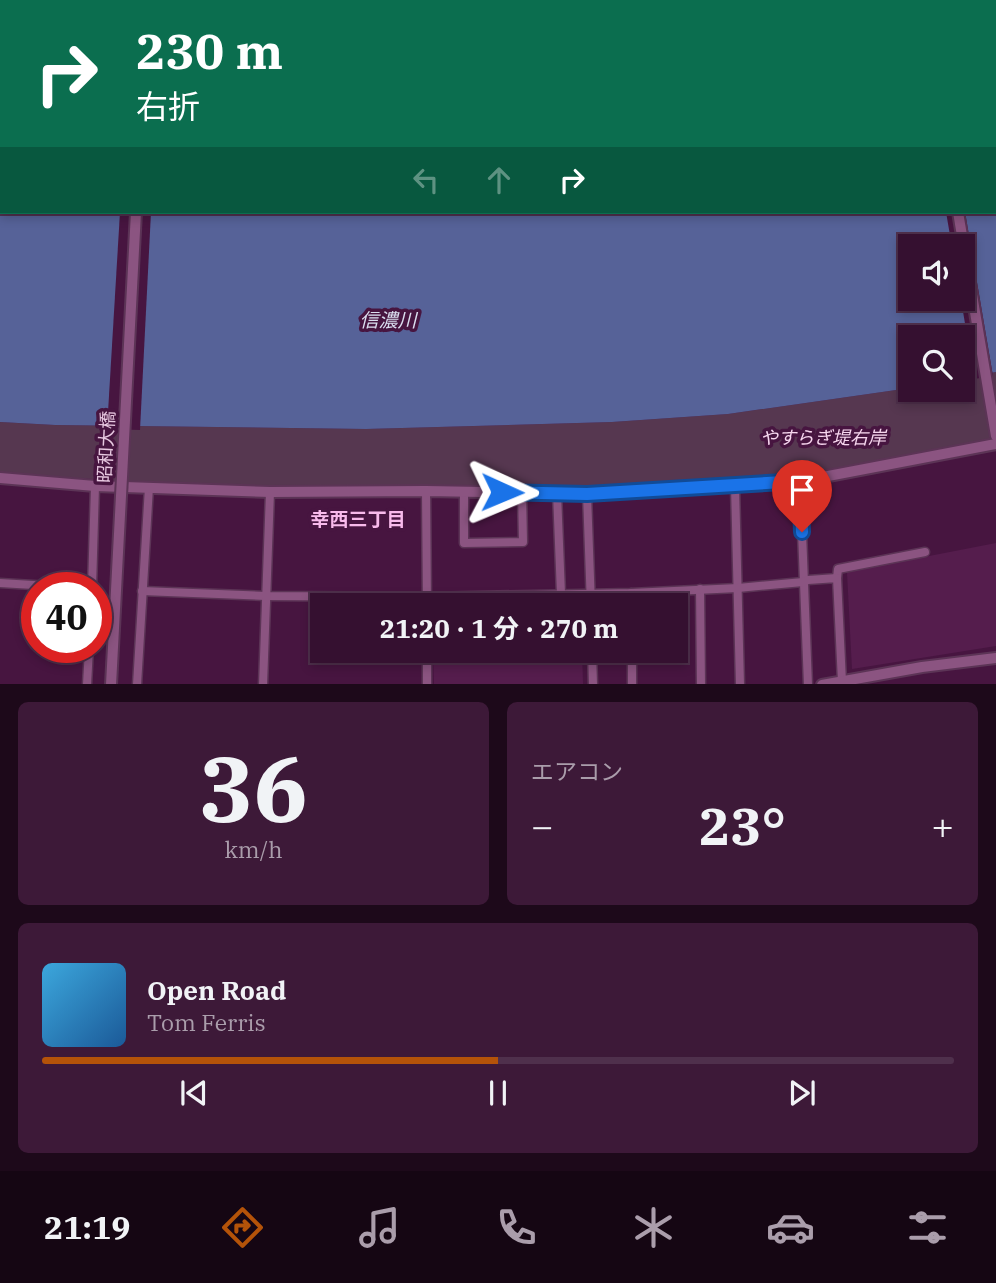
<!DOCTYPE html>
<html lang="ja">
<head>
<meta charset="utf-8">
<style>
	body { margin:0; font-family:"IBM Plex Serif","Noto Sans JP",serif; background:#3d1938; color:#f1f3f6; height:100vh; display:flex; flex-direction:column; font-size:26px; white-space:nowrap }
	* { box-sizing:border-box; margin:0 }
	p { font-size:23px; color:#aa9dab }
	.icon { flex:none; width:38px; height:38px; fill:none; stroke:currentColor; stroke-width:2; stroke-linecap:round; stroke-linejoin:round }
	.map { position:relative; height:684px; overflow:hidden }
	.side { display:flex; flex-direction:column; gap:18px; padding:18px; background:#1d091a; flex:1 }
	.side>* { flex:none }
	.banner { position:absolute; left:0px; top:0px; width:998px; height:214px; box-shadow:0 4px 10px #0003,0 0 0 2px #4f304c; background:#0b6e4f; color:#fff; overflow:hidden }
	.controls { position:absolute; left:898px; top:234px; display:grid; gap:14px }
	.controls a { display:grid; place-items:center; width:77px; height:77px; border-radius:0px; background:#351030; box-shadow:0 4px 10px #0003,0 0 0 2px #4f304c; font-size:35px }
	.speed { position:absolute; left:21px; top:572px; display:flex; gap:14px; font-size:35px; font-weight:700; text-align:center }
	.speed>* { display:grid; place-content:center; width:91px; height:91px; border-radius:50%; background:#351030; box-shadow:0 4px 10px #0003,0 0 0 2px #4f304c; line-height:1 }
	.speed .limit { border:10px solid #d22; background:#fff; color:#111 }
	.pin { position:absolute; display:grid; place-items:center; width:60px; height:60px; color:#fff; margin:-72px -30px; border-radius:50% 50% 50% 0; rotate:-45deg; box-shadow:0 0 7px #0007 }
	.pin .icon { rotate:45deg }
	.me { position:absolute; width:77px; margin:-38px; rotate:91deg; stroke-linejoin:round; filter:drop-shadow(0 0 5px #0008) }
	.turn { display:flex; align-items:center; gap:24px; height:147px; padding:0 21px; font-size:32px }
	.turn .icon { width:91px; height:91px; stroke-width:2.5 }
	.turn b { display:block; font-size:49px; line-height:60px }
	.lanes { display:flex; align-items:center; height:66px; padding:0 21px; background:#0003; justify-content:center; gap:35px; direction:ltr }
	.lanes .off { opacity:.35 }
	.big { font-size:52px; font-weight:700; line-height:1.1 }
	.side .tile { flex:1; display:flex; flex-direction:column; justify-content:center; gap:10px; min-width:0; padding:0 24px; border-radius:10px; background:#3d1938 }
	.side .dial { align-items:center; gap:0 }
	.dial b { font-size:91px; line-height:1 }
	.song { display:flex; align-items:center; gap:21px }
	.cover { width:84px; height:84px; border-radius:10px; background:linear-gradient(135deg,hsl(200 70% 55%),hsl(210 70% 35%)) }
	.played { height:7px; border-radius:4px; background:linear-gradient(90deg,#b45309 50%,#4f304c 50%) }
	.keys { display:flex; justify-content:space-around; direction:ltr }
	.heat { display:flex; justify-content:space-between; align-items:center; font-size:38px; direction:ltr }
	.side .tiles { flex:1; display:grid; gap:18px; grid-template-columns:1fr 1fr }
	.tile:last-child { grid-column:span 2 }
	.trip { position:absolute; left:310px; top:593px; width:378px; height:70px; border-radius:0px; background:#351030; box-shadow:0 4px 10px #0003,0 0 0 2px #4f304c; font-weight:700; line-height:70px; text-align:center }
	.menu { display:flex; height:112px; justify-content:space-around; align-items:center; background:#150613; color:#aa9dab }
	.menu .icon { width:49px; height:49px }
	.menu .current { color:#b45309 }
	.menu b { font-size:32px; color:#f1f3f6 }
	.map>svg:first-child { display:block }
</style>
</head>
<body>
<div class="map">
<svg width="996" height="685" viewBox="0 0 996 685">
	<rect width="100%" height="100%" fill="#471540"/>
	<g fill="#551d4d">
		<polygon points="996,543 996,646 852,669 847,572"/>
		<polygon points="432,601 581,601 582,605 432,606"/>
		<polygon points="433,651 582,651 583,684 434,684"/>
	</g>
	<g fill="#563750">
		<polygon points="0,0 119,0 119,2 2,2 2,164 0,164"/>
		<polygon points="996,372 996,438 828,472 661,484 585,487 277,489 161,485 148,482 0,474 0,422 55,425 366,429 612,422 728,414 910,388 910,390 962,390 963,378"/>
	</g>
	<path fill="#566298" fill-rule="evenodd" d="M996,116V372L963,378L962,338H910V388L728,414L612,422L366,429L55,425L0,422V164H2V212H996ZM910,247H962V299H910Z"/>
	<g fill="#471540">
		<polygon points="120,212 151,212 140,430 107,429"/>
		<polygon points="946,212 965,212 993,376 974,379 961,299 962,299 962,247 952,247"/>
	</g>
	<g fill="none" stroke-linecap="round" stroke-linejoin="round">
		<g stroke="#5c3456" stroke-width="11">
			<g id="street">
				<polyline points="457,0 458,2"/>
				<polyline points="622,0 622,2"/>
				<polyline points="781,0 782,2"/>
				<polyline points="824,0 824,2"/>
				<polyline points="964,0 964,2"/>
				<polyline points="312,2 312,0"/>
				<polyline points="800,481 808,685"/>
				<polyline points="735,486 740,685"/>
				<polyline points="426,491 427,606"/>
				<polyline points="464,492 464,543 523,542 522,492"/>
				<polyline points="557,493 561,594"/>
				<polyline points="587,494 591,606"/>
				<polyline points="837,578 838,569 925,552"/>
				<polyline points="0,583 83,588"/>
				<polyline points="92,588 95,486"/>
				<polyline points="700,589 701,685"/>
				<polyline points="142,591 266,596 427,597 631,593 738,588 803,582 808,580 837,578 842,682"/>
				<polyline points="631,593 631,606"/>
				<polyline points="592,651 593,685"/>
				<polyline points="632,651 632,685"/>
				<polyline points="87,685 89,648"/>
				<polyline points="137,685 149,487"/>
				<polyline points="263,685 270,492"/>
				<polyline points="427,685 427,651"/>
			</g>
		</g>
		<g stroke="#5c3456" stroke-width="14">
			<g id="secondary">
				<polyline points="922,0 922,2"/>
				<polyline points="148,2 148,0"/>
				<polyline points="0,101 2,101"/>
				<polyline points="958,212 996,436"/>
				<polyline points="0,478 95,486 270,492 426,491 587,494 735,486 802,481 996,444"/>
				<polyline points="822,685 922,667 996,658"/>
			</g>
		</g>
		<use href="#street" stroke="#8b5481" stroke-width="8"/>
		<use href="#secondary" stroke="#8b5481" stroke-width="10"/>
		<g stroke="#5c3456" stroke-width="14" stroke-linecap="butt">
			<polyline id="secondary-bridge" points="111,685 136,212"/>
		</g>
		<use href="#secondary-bridge" stroke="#8b5481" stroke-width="10"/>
	</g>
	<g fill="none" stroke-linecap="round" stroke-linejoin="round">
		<g stroke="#114b97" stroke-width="18">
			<polyline id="route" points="502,492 587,494 800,481 802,532"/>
		</g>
		<use href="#route" stroke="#1a73e8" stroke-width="12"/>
	</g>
	<g text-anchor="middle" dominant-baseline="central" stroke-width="7" stroke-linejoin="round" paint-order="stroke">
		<g font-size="18" font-style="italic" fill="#f6d6ee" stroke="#471540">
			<text x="823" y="437">やすらぎ堤右岸</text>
		</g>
		<g font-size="18" fill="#e7c8e0" stroke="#471540">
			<text transform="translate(106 447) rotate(-87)">昭和大橋</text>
		</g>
		<g font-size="19" font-style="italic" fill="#dadeef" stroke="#471540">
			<text x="388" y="320">信濃川</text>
		</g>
		<g font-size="19" font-weight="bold" fill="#f8baeb" stroke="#471540">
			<text x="358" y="519">幸西三丁目</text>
		</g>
	</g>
</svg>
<div class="controls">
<a><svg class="icon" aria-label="sound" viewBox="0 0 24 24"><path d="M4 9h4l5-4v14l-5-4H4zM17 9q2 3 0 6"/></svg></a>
<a><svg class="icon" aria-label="search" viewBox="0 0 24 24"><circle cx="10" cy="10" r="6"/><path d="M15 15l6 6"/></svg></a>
</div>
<div class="speed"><div class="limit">40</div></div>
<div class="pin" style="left:802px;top:532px;background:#d93025"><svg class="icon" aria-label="arrive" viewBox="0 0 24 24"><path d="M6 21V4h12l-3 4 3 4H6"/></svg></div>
<svg class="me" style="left:502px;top:492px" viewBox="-20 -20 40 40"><path d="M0-17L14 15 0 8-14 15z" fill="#1a73e8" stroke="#fff" stroke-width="4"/></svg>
<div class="trip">21:20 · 1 分 · 270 m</div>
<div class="banner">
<div class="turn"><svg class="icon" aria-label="right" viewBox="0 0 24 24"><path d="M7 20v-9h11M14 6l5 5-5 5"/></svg><div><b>230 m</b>右折</div></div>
<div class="lanes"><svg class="icon off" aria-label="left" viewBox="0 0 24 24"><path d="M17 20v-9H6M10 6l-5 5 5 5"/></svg><svg class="icon off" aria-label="ahead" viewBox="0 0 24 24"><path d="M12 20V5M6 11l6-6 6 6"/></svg><svg class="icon" aria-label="right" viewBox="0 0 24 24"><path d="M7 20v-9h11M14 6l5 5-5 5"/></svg></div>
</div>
</div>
<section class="side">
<div class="tiles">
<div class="tile dial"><b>36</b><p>km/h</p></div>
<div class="tile"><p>エアコン</p>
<div class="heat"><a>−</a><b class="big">23°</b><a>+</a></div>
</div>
<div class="tile">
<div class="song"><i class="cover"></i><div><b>Open Road</b><p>Tom Ferris</p></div></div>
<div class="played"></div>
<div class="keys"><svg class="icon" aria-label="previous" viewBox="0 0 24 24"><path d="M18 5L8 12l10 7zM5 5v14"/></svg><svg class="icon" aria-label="pause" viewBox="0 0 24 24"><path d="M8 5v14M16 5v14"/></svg><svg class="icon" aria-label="next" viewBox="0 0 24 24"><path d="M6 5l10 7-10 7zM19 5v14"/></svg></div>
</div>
</div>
</section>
<nav class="menu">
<b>21:19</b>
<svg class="icon current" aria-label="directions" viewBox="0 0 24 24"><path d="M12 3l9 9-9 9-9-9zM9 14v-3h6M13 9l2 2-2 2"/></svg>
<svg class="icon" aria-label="music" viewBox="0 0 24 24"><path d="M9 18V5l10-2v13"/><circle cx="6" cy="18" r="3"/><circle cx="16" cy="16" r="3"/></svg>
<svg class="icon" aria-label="phone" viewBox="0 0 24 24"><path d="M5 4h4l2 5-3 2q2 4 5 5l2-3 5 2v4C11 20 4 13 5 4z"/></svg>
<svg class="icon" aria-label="climate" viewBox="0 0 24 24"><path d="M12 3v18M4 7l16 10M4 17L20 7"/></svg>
<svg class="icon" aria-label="car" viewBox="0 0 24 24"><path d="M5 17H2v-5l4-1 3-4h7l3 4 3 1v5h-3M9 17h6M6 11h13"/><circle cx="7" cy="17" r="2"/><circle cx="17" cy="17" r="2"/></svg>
<svg class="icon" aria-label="filters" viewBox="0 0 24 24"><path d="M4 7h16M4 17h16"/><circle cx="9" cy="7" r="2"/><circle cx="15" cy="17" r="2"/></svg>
</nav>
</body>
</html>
